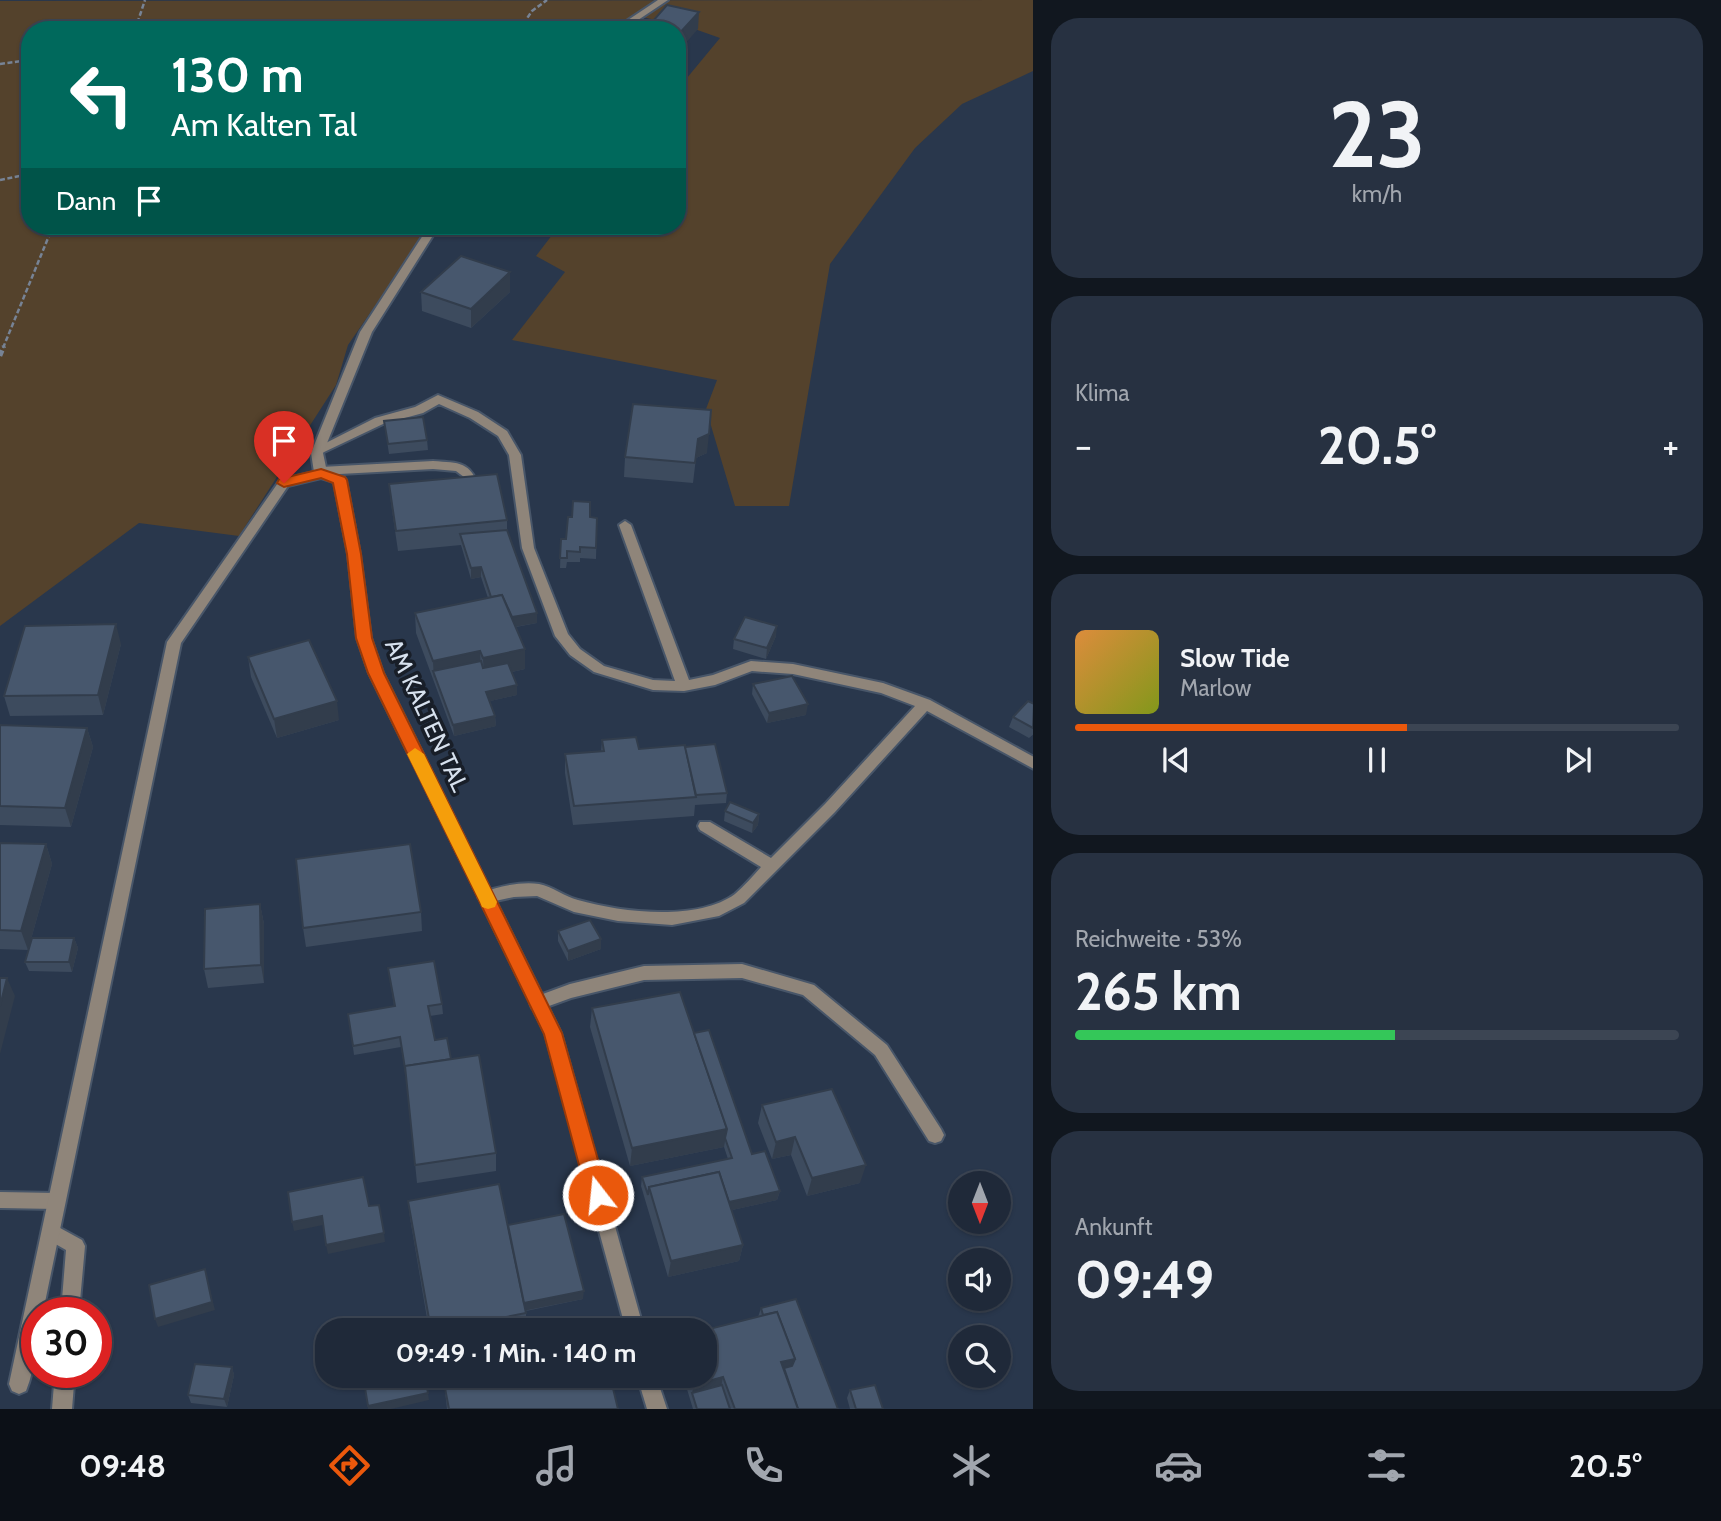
<!DOCTYPE html>
<html lang="de">
<head>
<meta charset="utf-8">
<style>
	body { margin:0; font-family:Cabin,sans-serif; background:#273141; color:#f1f3f6; height:100vh; display:flex; flex-direction:column; font-size:26px; white-space:nowrap }
	* { box-sizing:border-box; margin:0 }
	p { font-size:23px; color:#a1a6ae }
	.icon { flex:none; width:38px; height:38px; fill:none; stroke:currentColor; stroke-width:2; stroke-linecap:round; stroke-linejoin:round }
	.map { position:relative; flex:1; overflow:hidden }
	.drawer { display:flex; flex-direction:column; gap:18px; padding:18px; background:#11171f; width:688px }
	.drawer>* { flex:none }
	.top-card { position:absolute; left:21px; top:21px; width:665px; height:214px; border-radius:28px; box-shadow:0 2px 5px #0004,0 0 0 2px #3c4553; background:#00695c; color:#fff; overflow:hidden }
	.needle { width:46px; rotate:180deg }
	.tools { position:absolute; left:948px; top:1171px; display:grid; gap:14px }
	.tools a { display:grid; place-items:center; width:63px; height:63px; border-radius:50%; background:#1f2939; box-shadow:0 2px 5px #0004,0 0 0 2px #3c4553; font-size:35px }
	.speed { position:absolute; left:21px; top:1297px; display:flex; gap:14px; font-size:35px; font-weight:700; text-align:center }
	.speed>* { display:grid; place-content:center; width:91px; height:91px; border-radius:50%; background:#1f2939; box-shadow:0 2px 5px #0004,0 0 0 2px #3c4553; line-height:1 }
	.speed .limit { border:10px solid #d22; background:#fff; color:#111 }
	.pin { position:absolute; display:grid; place-items:center; width:60px; height:60px; color:#fff; margin:-72px -30px; border-radius:50% 50% 50% 0; rotate:-45deg; box-shadow:0 0 7px #0007 }
	.pin .icon { rotate:45deg }
	.me { position:absolute; width:77px; margin:-38px; rotate:344deg; stroke-linejoin:round; filter:drop-shadow(0 0 5px #0008) }
	.turn { display:flex; align-items:center; gap:24px; height:147px; padding:0 35px; font-size:32px }
	.turn .icon { width:91px; height:91px; stroke-width:2.5 }
	.turn b { display:block; font-size:49px; line-height:60px }
	.then { display:flex; align-items:center; height:66px; padding:0 35px; background:#0003; gap:14px; font-size:26px }
	.big { font-size:52px; font-weight:700; line-height:1.1 }
	.drawer .widget { flex:1; display:flex; flex-direction:column; justify-content:center; gap:10px; min-width:0; padding:0 24px; border-radius:28px; background:#273141 }
	.drawer .dial { align-items:center; gap:0 }
	.dial b { font-size:91px; line-height:1 }
	.song { display:flex; align-items:center; gap:21px }
	.cover { width:84px; height:84px; border-radius:10px; background:linear-gradient(135deg,hsl(30 70% 55%),hsl(70 70% 35%)) }
	.played { height:7px; border-radius:4px; background:linear-gradient(90deg,#ea580c 55%,#3c4553 55%) }
	.keys { display:flex; justify-content:space-around; direction:ltr }
	.heat { display:flex; justify-content:space-between; align-items:center; font-size:38px; direction:ltr }
	.charge { height:10px; border-radius:5px; background:linear-gradient(90deg,#34c759 53%,#3c4553 0) }
	.trip { position:absolute; left:315px; top:1318px; width:402px; height:70px; border-radius:28px; background:#1f2939; box-shadow:0 2px 5px #0004,0 0 0 2px #3c4553; font-weight:700; line-height:70px; text-align:center }
	.dock { display:flex; height:112px; justify-content:space-around; align-items:center; background:#0c1017; color:#a1a6ae }
	.dock .icon { width:49px; height:49px }
	.dock .active { color:#ea580c }
	.dock b { font-size:32px; color:#f1f3f6 }
	main { display:flex; flex:1; min-height:0 }
	.map>svg:first-child { display:block }
</style>
</head>
<body>
<main>
<div class="map">
<svg width="1034" height="1409" viewBox="0 0 1034 1409">
	<rect width="100%" height="100%" fill="#29374c"/>
	<polygon fill="#54422c" points="1033,0 1033,71 962,104 915,148 830,264 789,506 735,506 706,409 717,380 512,340 565,272 536,256 559,226 677,226 677,90 720,38 689,27 637,16 619,30 30,30 30,226 430,226 348,345 336,385 239,536 139,523 0,626 0,1"/>
	<g fill="none" stroke-linecap="round" stroke-linejoin="round">
		<g stroke="#485669" stroke-width="4">
			<g id="lane">
				<path d="M438,395L478,412L507,431L521,455L534,548L568,634L580,649L604,666L653,680L675,681L619,525L625,521L631,525L689,680L713,675L751,661L793,664L883,683L930,700L1034,757V769L927,711L835,812L744,903L719,916L672,925L618,921L574,912L537,896L514,897L486,903L481,901L478,897L481,893C497,887 521,881 539,884C552,886 565,897 578,900C620,912 697,922 735,894C744,886 753,876 761,867L700,830L698,826L700,822H710L771,858L825,804L915,706L881,693L793,674L752,671L715,685L684,691L653,690L594,672L570,655L555,636L522,548L509,455L498,436L470,418L439,404L423,413L383,424L322,453L318,454L312,450L375,418L415,407Z"/>
				<path d="M433,461C460,463 470,461 480,489L478,492H470L464,477L456,471L433,469L321,475L315,471L321,467Z"/>
				<polygon points="742,964 814,985 887,1045 941,1129 944,1135 941,1141 935,1143 929,1141 875,1055 803,995 742,978 644,980 571,998 538,1010 532,1008 530,1003 532,998 570,984 644,966"/>
				<polygon points="0,1192 56,1193 62,1195 65,1201 62,1207 56,1209 0,1208"/>
				<polygon points="51,1223 82,1240 85,1246 79,1312 61,1312 66,1250 45,1238 42,1232 45,1226"/>
				<polygon points="55,1372 75,1372 72,1409 52,1409"/>
			</g>
		</g>
		<g stroke="#485669" stroke-width="4">
			<g id="street">
				<polygon points="658,0 668,0 623,30 613,30"/>
				<path d="M429,226H439L372,332L323,453L327,472L344,477L346,480L360,554L371,638L383,673L561,1033L644,1330H626L545,1033L369,673L357,638L348,554L334,482L321,478L288,486L181,643L43,1312H37C37,1339 36,1366 26,1391L19,1394L12,1391L9,1384L167,642L280,480L314,472L311,453L360,332Z"/>
				<polygon points="637,1376 656,1376 667,1409 647,1409"/>
			</g>
		</g>
		<g stroke="#778395" stroke-width="2.5" stroke-dasharray="5 2.5" stroke-linecap="butt">
			<polyline points="135,30 145,0"/>
			<polyline points="519,30 532,11 547,0"/>
			<polyline points="0,64 30,60"/>
			<polyline points="0,180 30,174"/>
			<polyline points="3,348 53,226"/>
		</g>
		<polyline stroke="#778395" stroke-width="4.5" stroke-dasharray="6 3.5" stroke-linecap="butt" points="0,356 4,346"/>
		<use href="#lane" fill="#8f857a" fill-rule="evenodd"/>
		<use href="#street" fill="#8f857a" fill-rule="evenodd"/>
	</g>
	<g fill="#3d4b5e">
		<polygon points="421,292 510,292 471,328 422,311"/>
		<polygon points="384,421 427,440 428,450 389,454"/>
		<polygon points="707,453 696,458 693,483 624,477 625,457"/>
		<polygon points="389,484 507,520 507,530 537,613 537,623 516,627 525,669 512,672 517,695 490,701 495,716 496,726 454,736 416,633 415,613 488,598 481,577 471,579 461,545 398,551 391,503"/>
		<polygon points="590,517 597,518 596,559 580,558 580,562 567,562 566,568 560,568 561,539 566,539"/>
		<polygon points="776,636 766,659 733,649 734,639"/>
		<polygon points="121,644 103,715 10,716 4,696"/>
		<polygon points="248,657 339,720 277,738 251,677"/>
		<polygon points="753,684 806,715 767,723 752,694"/>
		<polygon points="1034,704 1034,734 1029,738 1009,727 1013,717"/>
		<polygon points="0,725 87,728 93,747 71,827 0,825"/>
		<polygon points="602,740 639,749 685,747 727,793 726,803 695,805 694,816 573,825 565,773 565,754 601,752"/>
		<polygon points="725,811 759,814 758,825 752,833 724,821"/>
		<polygon points="0,843 46,844 52,864 28,950 0,949"/>
		<polygon points="260,904 264,924 264,983 208,988 204,969"/>
		<polygon points="421,912 422,931 306,947 303,928"/>
		<polygon points="558,931 601,939 601,949 568,961 558,941"/>
		<polygon points="74,938 78,948 72,972 29,971 25,962"/>
		<polygon points="388,968 442,1004 443,1014 430,1016 435,1040 451,1059 496,1153 496,1171 417,1183 407,1084 401,1047 354,1055 350,1024 394,1006"/>
		<polygon points="592,1008 694,1033 752,1154 780,1191 777,1200 732,1210 743,1245 739,1261 668,1277 641,1186 642,1177 728,1159 724,1147 630,1166 590,1027"/>
		<polygon points="762,1105 860,1183 807,1196 791,1155 772,1159 758,1123"/>
		<polygon points="408,1201 508,1225 583,1299 526,1311 526,1329 521,1330 429,1330 410,1218"/>
		<polygon points="761,1308 838,1409 693,1409 683,1376 705,1376 758,1317"/>
		<polygon points="232,1367 234,1375 227,1407 191,1403 188,1395"/>
		<polygon points="444,1383 618,1409 447,1409"/>
		<polygon points="850,1390 883,1409 850,1409 847,1398"/>
	</g>
	<g fill="#323d4c">
		<polygon points="699,12 698,29 677,53 677,36"/>
		<polygon points="510,272 510,292 471,328 471,309"/>
		<polygon points="709,434 707,453 696,458 698,439"/>
		<polygon points="481,567 481,577 471,579 471,568"/>
		<polygon points="537,613 537,623 508,628 508,618"/>
		<polygon points="116,624 121,644 103,715 98,695"/>
		<polygon points="777,626 776,636 766,659 767,648"/>
		<polygon points="525,649 525,669 484,678 483,658"/>
		<polygon points="480,651 481,671 433,671 434,681 433,661"/>
		<polygon points="517,685 517,695 486,702 486,692"/>
		<polygon points="337,701 339,720 277,738 274,719"/>
		<polygon points="808,704 806,715 767,723 769,713"/>
		<polygon points="495,716 496,726 454,736 453,725"/>
		<polygon points="87,728 93,747 71,827 65,808"/>
		<polygon points="759,814 758,825 752,833 753,823"/>
		<polygon points="46,844 52,864 28,950 21,931"/>
		<polygon points="260,904 264,924 264,983 261,965"/>
		<polygon points="74,938 78,948 72,972 69,962"/>
		<polygon points="601,939 601,949 568,961 568,951"/>
		<polygon points="7,978 15,996 0,1054 0,1006"/>
		<polygon points="727,1129 724,1147 630,1166 632,1148"/>
		<polygon points="795,1137 791,1155 772,1159 776,1142"/>
		<polygon points="866,1165 860,1183 807,1196 812,1178"/>
		<polygon points="780,1191 777,1200 723,1212 725,1203"/>
		<polygon points="322,1216 323,1225 294,1231 292,1222"/>
		<polygon points="384,1233 385,1242 328,1254 326,1245"/>
		<polygon points="743,1245 739,1261 668,1277 671,1261"/>
		<polygon points="205,1269 215,1310 158,1327 155,1319"/>
		<polygon points="584,1291 583,1299 523,1311 523,1303"/>
		<polygon points="795,1359 790,1374 781,1376 781,1362"/>
		<polygon points="232,1367 234,1375 227,1407 224,1399"/>
		<polygon points="723,1377 720,1393 692,1393 694,1385"/>
		<polygon points="428,1393 429,1400 391,1409 368,1409 368,1406"/>
	</g>
	<g fill="#47576d" stroke="#323d4c" stroke-width="2">
		<polygon points="667,5 699,12 677,36 677,30 645,30"/>
		<polygon points="461,256 510,272 471,309 421,292"/>
		<polygon points="633,404 711,410 709,434 698,439 695,463 625,457"/>
		<polygon points="423,417 427,440 388,444 384,421"/>
		<polygon points="497,474 507,520 396,531 389,484"/>
		<polygon points="573,501 590,502 590,517 597,518 596,548 580,547 580,552 567,551 567,558 560,558 561,539 566,539 568,517 572,517"/>
		<polygon points="507,530 537,613 512,617 502,595 491,597 481,567 471,568 460,534"/>
		<polygon points="502,595 525,649 483,658 480,651 433,661 415,613"/>
		<polygon points="745,617 777,626 767,648 734,639"/>
		<polygon points="116,624 98,695 4,696 25,626"/>
		<polygon points="309,640 337,701 274,719 248,657"/>
		<polygon points="481,661 483,668 508,663 517,685 486,692 495,716 453,725 433,671"/>
		<polygon points="792,676 808,704 769,713 753,684"/>
		<polygon points="1028,701 1034,704 1033,728 1013,717"/>
		<polygon points="0,725 87,728 65,808 0,806"/>
		<polygon points="636,737 639,749 685,745 696,797 574,806 565,754 604,751 602,740"/>
		<polygon points="715,744 727,793 696,795 685,747"/>
		<polygon points="730,802 759,814 753,823 725,811"/>
		<polygon points="0,843 46,844 21,931 0,930"/>
		<polygon points="410,844 421,912 303,928 296,859"/>
		<polygon points="260,904 261,965 204,969 205,909"/>
		<polygon points="590,920 601,939 568,951 558,931"/>
		<polygon points="32,938 74,938 69,962 25,962"/>
		<polygon points="434,961 442,1004 428,1006 435,1040 447,1038 451,1059 405,1066 406,1075 400,1037 353,1046 348,1014 395,1006 388,968"/>
		<polygon points="0,978 7,978 0,1006"/>
		<polygon points="680,992 727,1129 632,1148 592,1008"/>
		<polygon points="709,1030 752,1154 765,1151 780,1191 729,1202 719,1172 649,1187 648,1195 642,1177 732,1158 725,1138 727,1129 694,1033"/>
		<polygon points="479,1055 496,1153 415,1165 405,1066"/>
		<polygon points="832,1089 866,1165 812,1178 795,1137 776,1142 762,1105"/>
		<polygon points="719,1172 743,1245 671,1261 649,1187"/>
		<polygon points="363,1177 369,1206 379,1205 384,1233 326,1245 322,1216 292,1222 288,1192"/>
		<polygon points="499,1184 526,1313 440,1330 431,1330 408,1201"/>
		<polygon points="564,1214 584,1291 524,1303 508,1225"/>
		<polygon points="205,1269 212,1302 155,1319 149,1285"/>
		<polygon points="796,1299 838,1409 798,1409 784,1368 792,1366 795,1359 777,1312 763,1315 761,1308"/>
		<polygon points="777,1312 795,1359 781,1362 798,1409 735,1409 723,1377 694,1385 691,1376 705,1376 705,1330"/>
		<polygon points="195,1364 232,1367 224,1399 188,1395"/>
		<polygon points="363,1376 425,1376 428,1393 368,1406"/>
		<polygon points="477,1376 610,1376 618,1409 449,1409 444,1383"/>
		<polygon points="722,1385 730,1409 697,1409 692,1393"/>
		<polygon points="875,1385 883,1409 856,1409 850,1390"/>
	</g>
	<polygon fill="#ea580c" stroke="#983908" stroke-width="2" points="321,469 345,477 347,480 361,554 372,638 384,673 562,1033 608,1195 605,1202 598,1205 590,1202 587,1195 544,1034 368,673 356,638 347,554 333,483 321,478 284,487 277,483 279,479"/>
	<polygon fill="#f59e0b" points="415,748 424,754 497,902 495,907 488,909 482,907 480,902 407,754"/>
	<g text-anchor="middle" dominant-baseline="central" stroke-width="7" stroke-linejoin="round" paint-order="stroke">
		<g font-size="24" fill="#d7e1ee" stroke="#181e28">
			<text transform="translate(427 715) rotate(65)">AM KALTEN TAL</text>
		</g>
	</g>
</svg>
<div class="tools">
<a><svg class="needle" viewBox="-14 -14 28 28"><path d="M0-13l5 13h-10z" fill="#e53935"/><path d="M0 13l5-13h-10z" fill="#a1a6ae"/></svg></a>
<a><svg class="icon" aria-label="sound" viewBox="0 0 24 24"><path d="M4 9h4l5-4v14l-5-4H4zM17 9q2 3 0 6"/></svg></a>
<a><svg class="icon" aria-label="search" viewBox="0 0 24 24"><circle cx="10" cy="10" r="6"/><path d="M15 15l6 6"/></svg></a>
</div>
<div class="speed"><div class="limit">30</div></div>
<div class="pin" style="left:284px;top:483px;background:#d93025"><svg class="icon" aria-label="arrive" viewBox="0 0 24 24"><path d="M6 21V4h12l-3 4 3 4H6"/></svg></div>
<svg class="me" style="left:598px;top:1195px" viewBox="-20 -20 40 40"><circle r="17" fill="#ea580c" stroke="#fff" stroke-width="3"/><path d="M0-11L8 9 0 5-8 9z" fill="#fff"/></svg>
<div class="trip">09:49 · 1 Min. · 140 m</div>
<div class="top-card">
<div class="turn"><svg class="icon" aria-label="left" viewBox="0 0 24 24"><path d="M17 20v-9H6M10 6l-5 5 5 5"/></svg><div><b>130 m</b>Am Kalten Tal</div></div>
<div class="then">Dann<svg class="icon" aria-label="arrive" viewBox="0 0 24 24"><path d="M6 21V4h12l-3 4 3 4H6"/></svg></div>
</div>
</div>
<section class="drawer">
<div class="widget dial"><b>23</b><p>km/h</p></div>
<div class="widget"><p>Klima</p>
<div class="heat"><a>−</a><b class="big">20.5°</b><a>+</a></div>
</div>
<div class="widget">
<div class="song"><i class="cover"></i><div><b>Slow Tide</b><p>Marlow</p></div></div>
<div class="played"></div>
<div class="keys"><svg class="icon" aria-label="previous" viewBox="0 0 24 24"><path d="M18 5L8 12l10 7zM5 5v14"/></svg><svg class="icon" aria-label="pause" viewBox="0 0 24 24"><path d="M8 5v14M16 5v14"/></svg><svg class="icon" aria-label="next" viewBox="0 0 24 24"><path d="M6 5l10 7-10 7zM19 5v14"/></svg></div>
</div>
<div class="widget"><p>Reichweite · 53%</p><b class="big">265 km</b><div class="charge"></div></div>
<div class="widget"><p>Ankunft</p><b class="big">09:49</b></div>
</section>
</main>
<nav class="dock">
<b>09:48</b>
<svg class="icon active" aria-label="directions" viewBox="0 0 24 24"><path d="M12 3l9 9-9 9-9-9zM9 14v-3h6M13 9l2 2-2 2"/></svg>
<svg class="icon" aria-label="music" viewBox="0 0 24 24"><path d="M9 18V5l10-2v13"/><circle cx="6" cy="18" r="3"/><circle cx="16" cy="16" r="3"/></svg>
<svg class="icon" aria-label="phone" viewBox="0 0 24 24"><path d="M5 4h4l2 5-3 2q2 4 5 5l2-3 5 2v4C11 20 4 13 5 4z"/></svg>
<svg class="icon" aria-label="climate" viewBox="0 0 24 24"><path d="M12 3v18M4 7l16 10M4 17L20 7"/></svg>
<svg class="icon" aria-label="car" viewBox="0 0 24 24"><path d="M5 17H2v-5l4-1 3-4h7l3 4 3 1v5h-3M9 17h6M6 11h13"/><circle cx="7" cy="17" r="2"/><circle cx="17" cy="17" r="2"/></svg>
<svg class="icon" aria-label="filters" viewBox="0 0 24 24"><path d="M4 7h16M4 17h16"/><circle cx="9" cy="7" r="2"/><circle cx="15" cy="17" r="2"/></svg>
<b>20.5°</b>
</nav>
</body>
</html>
